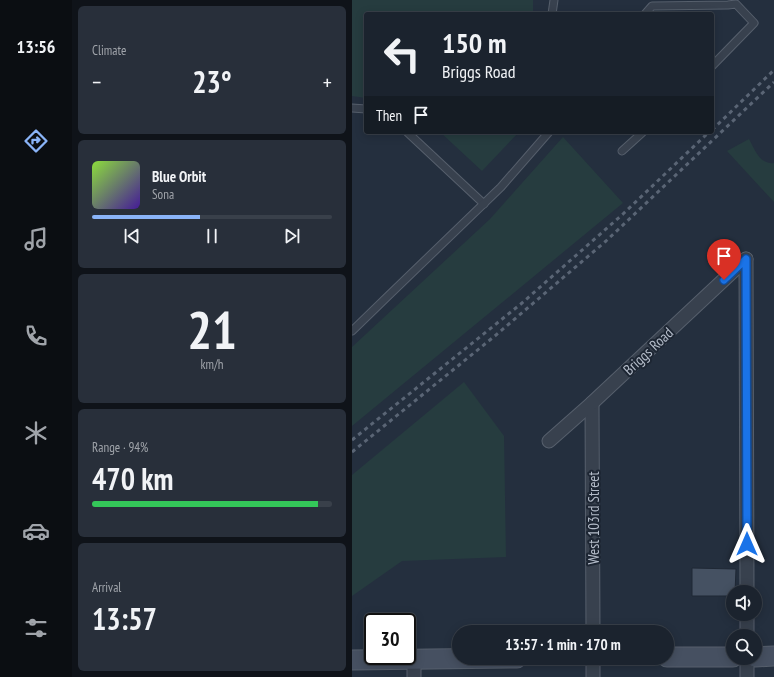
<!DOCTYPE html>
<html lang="en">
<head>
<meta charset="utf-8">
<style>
	body { margin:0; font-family:"PT Sans Narrow",sans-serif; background:#282f3a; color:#f1f3f6; height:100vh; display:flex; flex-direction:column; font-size:15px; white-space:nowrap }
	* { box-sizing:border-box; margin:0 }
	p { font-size:13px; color:#a0a4aa }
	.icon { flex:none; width:22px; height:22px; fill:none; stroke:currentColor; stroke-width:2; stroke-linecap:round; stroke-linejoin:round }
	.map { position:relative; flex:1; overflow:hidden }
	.sheet { display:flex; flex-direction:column; gap:6px; padding:6px; background:#0f1319; width:280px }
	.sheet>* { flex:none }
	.guide { position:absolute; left:12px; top:12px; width:350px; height:122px; border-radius:4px; box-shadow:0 2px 10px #0003,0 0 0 1px #39404a; background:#1b232e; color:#f1f3f6; overflow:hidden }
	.tools { position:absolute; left:374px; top:585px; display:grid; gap:8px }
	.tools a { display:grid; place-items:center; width:36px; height:36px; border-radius:50%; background:#1b232e; box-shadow:0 2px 10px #0003,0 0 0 1px #39404a; font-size:20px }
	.speed { position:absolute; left:12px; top:613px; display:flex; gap:8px; font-size:20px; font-weight:700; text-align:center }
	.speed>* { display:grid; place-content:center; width:52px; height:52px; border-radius:50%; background:#1b232e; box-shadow:0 2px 10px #0003,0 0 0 1px #39404a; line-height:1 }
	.speed .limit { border:2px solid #111; border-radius:6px; background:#fff; color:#111 }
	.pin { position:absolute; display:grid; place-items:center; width:34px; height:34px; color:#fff; margin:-41px -17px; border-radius:50% 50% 50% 0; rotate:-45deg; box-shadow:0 0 4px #0007 }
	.pin .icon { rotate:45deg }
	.me { position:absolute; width:44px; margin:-22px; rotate:0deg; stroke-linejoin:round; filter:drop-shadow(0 0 3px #0008) }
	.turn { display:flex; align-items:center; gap:14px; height:84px; padding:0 12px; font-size:18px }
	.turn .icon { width:52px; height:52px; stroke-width:2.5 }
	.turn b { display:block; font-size:28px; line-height:34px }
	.then { display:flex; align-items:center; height:38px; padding:0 12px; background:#0003; gap:8px; font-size:15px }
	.big { font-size:30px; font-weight:700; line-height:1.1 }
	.sheet .card { flex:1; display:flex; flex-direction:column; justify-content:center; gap:6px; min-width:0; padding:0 14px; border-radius:6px; background:#282f3a }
	.sheet .dial { align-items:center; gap:0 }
	.dial b { font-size:52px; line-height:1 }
	.song { display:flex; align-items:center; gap:12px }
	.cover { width:48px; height:48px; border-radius:6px; background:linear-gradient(135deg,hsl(90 70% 55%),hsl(260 70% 35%)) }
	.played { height:4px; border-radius:2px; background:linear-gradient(90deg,#8ab4f8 45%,#39404a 45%) }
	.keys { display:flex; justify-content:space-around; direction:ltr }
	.heat { display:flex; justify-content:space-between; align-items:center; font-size:22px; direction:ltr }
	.charge { height:6px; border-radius:3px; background:linear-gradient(90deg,#34c759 94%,#39404a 0) }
	.trip { position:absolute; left:100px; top:625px; width:222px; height:40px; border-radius:20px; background:#1b232e; box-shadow:0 2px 10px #0003,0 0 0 1px #39404a; font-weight:700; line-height:40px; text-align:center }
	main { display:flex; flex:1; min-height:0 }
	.dock { display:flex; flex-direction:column; width:72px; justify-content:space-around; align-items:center; background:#0b0e12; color:#a0a4aa }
	.dock .icon { width:28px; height:28px }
	.dock .current { color:#8ab4f8 }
	.dock b { font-size:18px; color:#f1f3f6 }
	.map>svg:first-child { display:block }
</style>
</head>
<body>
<main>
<nav class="dock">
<b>13:56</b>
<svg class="icon current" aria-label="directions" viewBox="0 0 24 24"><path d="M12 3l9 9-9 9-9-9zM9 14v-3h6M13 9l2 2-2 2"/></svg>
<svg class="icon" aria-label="music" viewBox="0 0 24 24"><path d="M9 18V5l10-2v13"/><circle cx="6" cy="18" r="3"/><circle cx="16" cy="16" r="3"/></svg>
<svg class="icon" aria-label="phone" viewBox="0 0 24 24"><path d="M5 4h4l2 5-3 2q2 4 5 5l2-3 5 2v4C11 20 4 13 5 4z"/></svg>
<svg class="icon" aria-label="climate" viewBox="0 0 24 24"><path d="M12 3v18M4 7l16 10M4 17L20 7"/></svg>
<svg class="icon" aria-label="car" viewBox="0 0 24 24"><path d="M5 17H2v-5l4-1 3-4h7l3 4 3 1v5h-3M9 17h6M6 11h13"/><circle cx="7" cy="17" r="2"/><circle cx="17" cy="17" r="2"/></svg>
<svg class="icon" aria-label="filters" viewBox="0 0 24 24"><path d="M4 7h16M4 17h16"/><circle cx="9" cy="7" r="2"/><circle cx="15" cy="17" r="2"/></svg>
</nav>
<section class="sheet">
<div class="card"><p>Climate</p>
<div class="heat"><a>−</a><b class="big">23°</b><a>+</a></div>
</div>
<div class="card">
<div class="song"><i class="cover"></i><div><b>Blue Orbit</b><p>Sona</p></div></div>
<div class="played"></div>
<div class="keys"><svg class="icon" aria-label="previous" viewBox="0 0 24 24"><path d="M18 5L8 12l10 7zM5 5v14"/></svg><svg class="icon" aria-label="pause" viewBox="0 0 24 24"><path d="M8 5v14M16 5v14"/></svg><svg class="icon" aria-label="next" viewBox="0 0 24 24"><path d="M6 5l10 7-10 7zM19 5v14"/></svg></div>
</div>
<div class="card dial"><b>21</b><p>km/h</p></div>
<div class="card"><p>Range · 94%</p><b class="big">470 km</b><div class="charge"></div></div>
<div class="card"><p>Arrival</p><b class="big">13:57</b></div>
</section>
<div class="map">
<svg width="422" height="677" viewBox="0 0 422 677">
	<rect width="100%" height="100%" fill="#242f3e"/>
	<g fill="#263c3f">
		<polygon points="0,0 181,0 181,14 14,14 14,98 0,96"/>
		<polygon points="88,132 167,132 130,171"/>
		<polygon points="211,137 271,203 0,426 0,347 138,219"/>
		<path d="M397,139C403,150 408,165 422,163V202L375,151Z"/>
		<polygon points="112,382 152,436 154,557 50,561 0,596 0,475"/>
	</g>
	<polygon fill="#455162" stroke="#1f2835" points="340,568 384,569 383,592 381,592 381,596 340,596"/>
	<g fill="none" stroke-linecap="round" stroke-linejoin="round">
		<g stroke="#565f6c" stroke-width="9">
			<g id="lane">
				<polyline points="200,14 202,0"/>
				<polyline points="293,14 300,6 376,5 384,4 402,23 360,66"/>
				<polyline points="0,108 14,109"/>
				<polyline points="55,132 132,204"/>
				<polyline points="270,151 291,132"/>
				<polyline points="0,331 35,297 149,187 197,132"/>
			</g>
		</g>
		<g stroke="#565f6c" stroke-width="15">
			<g id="street">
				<polyline points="394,259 395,592"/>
				<polyline points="240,403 241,632"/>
				<polyline points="197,441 240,403 394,259"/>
				<polyline points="395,614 395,636"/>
				<polyline points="241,658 241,677"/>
				<polyline points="62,660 62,677"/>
				<polyline points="395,677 395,658"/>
			</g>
		</g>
		<g stroke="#565f6c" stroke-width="21">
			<g id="secondary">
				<polyline points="315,657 381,657"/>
				<polyline points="403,657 422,656"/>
				<polyline points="0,660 165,658"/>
			</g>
		</g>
		<use href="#lane" stroke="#38414e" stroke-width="7"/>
		<use href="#street" stroke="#38414e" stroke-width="13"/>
		<use href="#secondary" stroke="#465061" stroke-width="19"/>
		<g stroke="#5a6575" stroke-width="3" stroke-dasharray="4 4" stroke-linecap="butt">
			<polyline points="360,130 422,70"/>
			<polyline points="0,440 170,303 271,214 357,132"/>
			<polyline points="0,452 144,335 254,241 422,82"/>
		</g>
	</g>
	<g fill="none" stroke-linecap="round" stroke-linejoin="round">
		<g stroke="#114b97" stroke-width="10">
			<polyline id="route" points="372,280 394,259 395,544"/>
		</g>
		<use href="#route" stroke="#1a73e8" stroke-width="7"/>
	</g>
	<g text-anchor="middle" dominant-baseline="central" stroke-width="4" stroke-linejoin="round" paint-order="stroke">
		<g font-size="15" fill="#b4bcc9" stroke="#1d2633">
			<text transform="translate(296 351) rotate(-43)">Briggs Road</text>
			<text transform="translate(241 518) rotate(-90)">West 103rd Street</text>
		</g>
	</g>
</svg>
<div class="tools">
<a><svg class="icon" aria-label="sound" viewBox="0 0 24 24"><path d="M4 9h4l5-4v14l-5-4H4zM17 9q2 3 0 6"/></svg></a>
<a><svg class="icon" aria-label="search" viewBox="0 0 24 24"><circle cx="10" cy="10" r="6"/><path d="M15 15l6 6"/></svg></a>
</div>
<div class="speed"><div class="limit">30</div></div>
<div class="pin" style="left:372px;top:280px;background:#d93025"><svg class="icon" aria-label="arrive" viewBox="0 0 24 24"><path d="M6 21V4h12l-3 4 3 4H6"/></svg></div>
<svg class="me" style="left:395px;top:544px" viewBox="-20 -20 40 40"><path d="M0-17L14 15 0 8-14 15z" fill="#1a73e8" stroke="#fff" stroke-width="4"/></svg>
<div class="trip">13:57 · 1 min · 170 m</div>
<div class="guide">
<div class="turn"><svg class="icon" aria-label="left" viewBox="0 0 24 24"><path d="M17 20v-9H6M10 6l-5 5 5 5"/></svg><div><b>150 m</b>Briggs Road</div></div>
<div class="then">Then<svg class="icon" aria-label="arrive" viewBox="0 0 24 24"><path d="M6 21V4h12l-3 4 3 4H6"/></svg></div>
</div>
</div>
</main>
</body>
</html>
